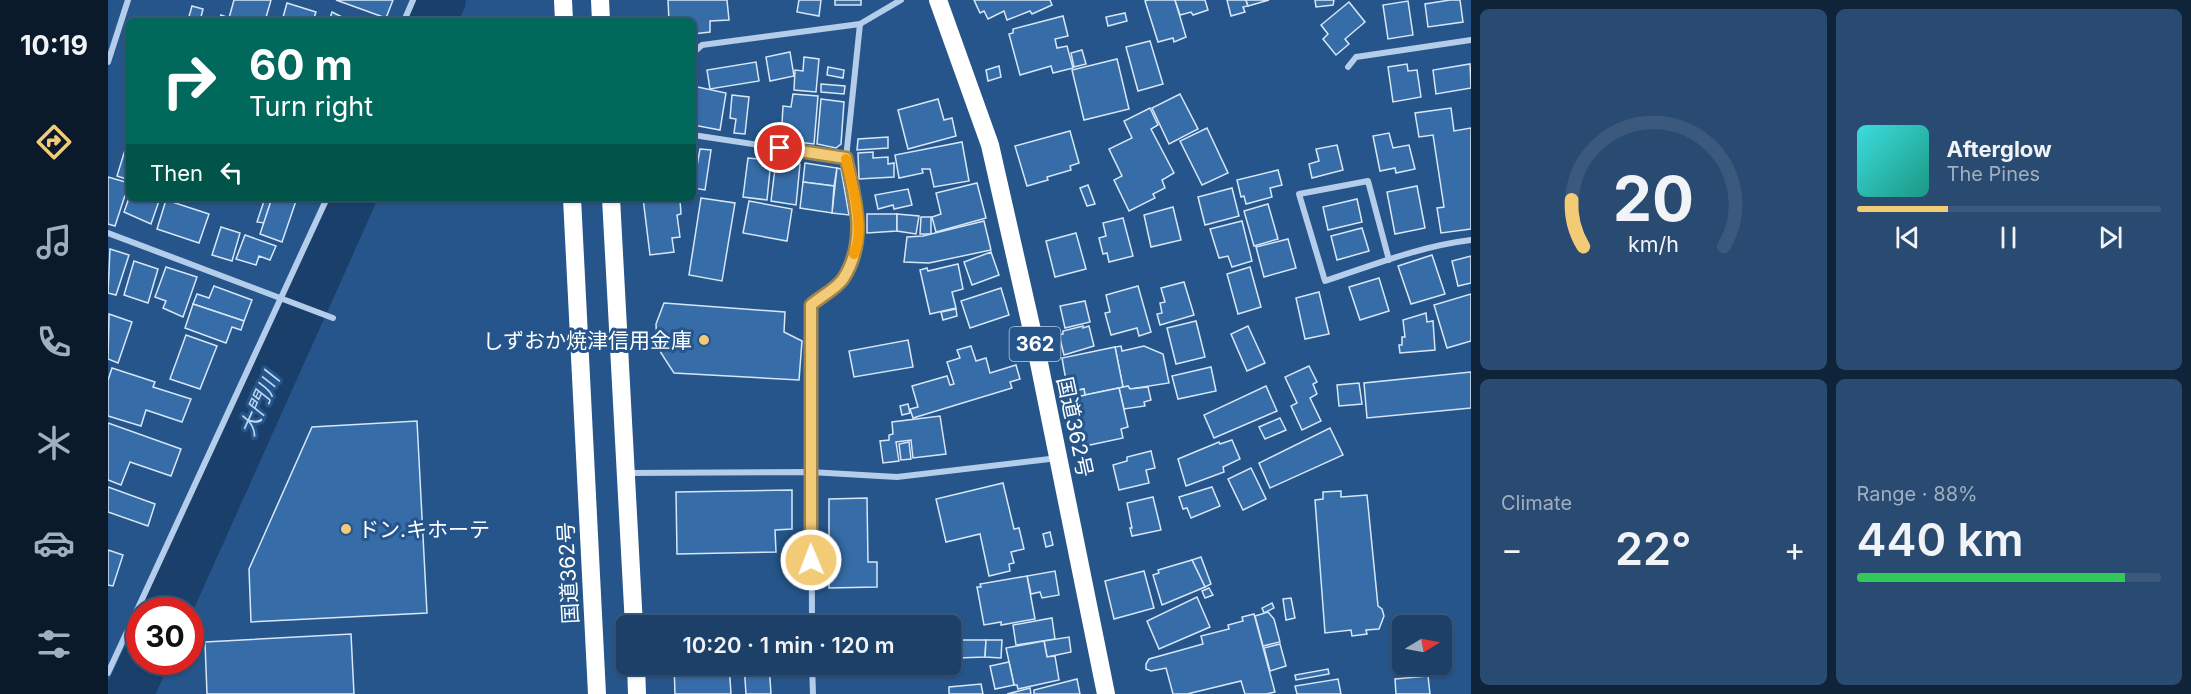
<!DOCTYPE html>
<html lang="en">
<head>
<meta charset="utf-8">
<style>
	body { margin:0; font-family:Inter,"Noto Sans JP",sans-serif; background:#294b71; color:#f1f3f6; height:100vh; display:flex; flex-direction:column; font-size:22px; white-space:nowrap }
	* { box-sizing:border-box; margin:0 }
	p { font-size:20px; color:#a0afc0 }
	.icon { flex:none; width:33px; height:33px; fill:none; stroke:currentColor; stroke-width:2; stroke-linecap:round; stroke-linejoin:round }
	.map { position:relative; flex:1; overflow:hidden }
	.drawer { display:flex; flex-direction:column; gap:9px; padding:9px; background:#0f2339; width:720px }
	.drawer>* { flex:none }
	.hud { position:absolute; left:18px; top:18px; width:570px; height:183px; border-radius:9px; box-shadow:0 2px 4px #0004,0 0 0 2px #3a597c; background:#00695c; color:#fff; overflow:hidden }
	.needle { width:39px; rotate:80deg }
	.buttons { position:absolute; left:1284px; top:615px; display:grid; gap:12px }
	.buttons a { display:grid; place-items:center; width:60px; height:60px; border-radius:9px; background:#1c4068; box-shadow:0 2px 4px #0004,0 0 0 2px #3a597c; font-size:30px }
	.speed { position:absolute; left:18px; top:597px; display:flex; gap:12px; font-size:30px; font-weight:700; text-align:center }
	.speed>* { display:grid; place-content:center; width:78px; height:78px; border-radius:50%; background:#1c4068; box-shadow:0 2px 4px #0004,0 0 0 2px #3a597c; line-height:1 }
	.speed .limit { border:9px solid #d22; background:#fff; color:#111 }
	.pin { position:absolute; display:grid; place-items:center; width:51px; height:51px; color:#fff; margin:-26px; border:3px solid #fff; border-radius:50%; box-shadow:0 2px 6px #0007 }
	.me { position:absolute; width:66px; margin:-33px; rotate:359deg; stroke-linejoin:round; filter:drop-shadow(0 0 4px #0008) }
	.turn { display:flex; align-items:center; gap:21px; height:126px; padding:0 24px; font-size:27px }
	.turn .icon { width:78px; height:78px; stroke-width:2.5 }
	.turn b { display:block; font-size:42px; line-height:51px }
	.then { display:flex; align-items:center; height:57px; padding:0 24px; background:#0003; gap:12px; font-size:22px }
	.big { font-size:45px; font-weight:600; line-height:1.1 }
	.drawer .widget { flex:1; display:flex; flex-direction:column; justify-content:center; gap:9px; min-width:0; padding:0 21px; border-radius:9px; background:#294b71 }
	.drawer .dial { align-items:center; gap:0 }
	.dial svg { height:156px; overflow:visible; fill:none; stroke:#3a597c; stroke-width:7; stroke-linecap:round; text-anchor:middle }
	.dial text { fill:#f1f3f6; stroke:none }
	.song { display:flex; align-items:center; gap:18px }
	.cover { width:72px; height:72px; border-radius:9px; background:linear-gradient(135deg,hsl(180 70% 55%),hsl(170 70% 35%)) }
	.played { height:6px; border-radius:3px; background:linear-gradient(90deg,#f3cb77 30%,#3a597c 30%) }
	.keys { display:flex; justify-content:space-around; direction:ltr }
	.heat { display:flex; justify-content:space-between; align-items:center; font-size:33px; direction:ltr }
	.charge { height:9px; border-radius:4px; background:linear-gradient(90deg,#34c759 88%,#3a597c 0) }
	.drawer .tiles { flex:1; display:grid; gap:9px; grid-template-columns:repeat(2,1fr) }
	.trip { position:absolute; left:508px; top:615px; width:345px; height:60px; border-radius:9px; background:#1c4068; box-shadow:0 2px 4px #0004,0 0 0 2px #3a597c; font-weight:600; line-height:60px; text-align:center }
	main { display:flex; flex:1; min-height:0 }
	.dock { display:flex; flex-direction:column; width:108px; justify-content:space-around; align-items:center; background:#0b1a2a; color:#a0afc0 }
	.dock .icon { width:42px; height:42px }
	.dock .on { color:#f3cb77 }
	.dock b { font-size:27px; color:#f1f3f6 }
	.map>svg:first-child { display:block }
</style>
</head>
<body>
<main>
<nav class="dock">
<b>10:19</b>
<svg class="icon on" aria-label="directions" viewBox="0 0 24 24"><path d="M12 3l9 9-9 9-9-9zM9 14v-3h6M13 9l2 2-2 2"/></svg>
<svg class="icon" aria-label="music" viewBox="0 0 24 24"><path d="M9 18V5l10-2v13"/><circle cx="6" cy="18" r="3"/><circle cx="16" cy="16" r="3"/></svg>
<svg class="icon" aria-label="phone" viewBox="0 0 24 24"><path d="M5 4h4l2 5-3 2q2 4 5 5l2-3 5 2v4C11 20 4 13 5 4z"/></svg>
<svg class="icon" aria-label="climate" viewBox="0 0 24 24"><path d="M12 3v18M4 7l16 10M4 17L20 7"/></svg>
<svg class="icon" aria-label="car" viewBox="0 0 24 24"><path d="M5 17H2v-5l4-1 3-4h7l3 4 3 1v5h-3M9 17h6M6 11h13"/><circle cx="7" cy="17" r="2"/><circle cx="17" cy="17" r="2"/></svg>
<svg class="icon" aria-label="filters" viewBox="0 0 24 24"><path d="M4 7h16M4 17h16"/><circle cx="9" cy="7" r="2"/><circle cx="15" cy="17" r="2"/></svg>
</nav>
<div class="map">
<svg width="1363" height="694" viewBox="0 0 1363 694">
	<rect width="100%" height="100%" fill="#25558a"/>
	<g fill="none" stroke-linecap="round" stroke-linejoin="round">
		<g stroke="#1a3f6a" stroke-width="48">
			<polyline points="324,21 334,0"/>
			<polyline points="59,610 244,198"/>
			<polyline points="21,694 36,662"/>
		</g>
	</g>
	<g fill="#366ca7" stroke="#d7e7f7" stroke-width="1.5">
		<polygon points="126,0 163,0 157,21 110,21 113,15 121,18"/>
		<polygon points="228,0 285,0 278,18"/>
		<polygon points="560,0 619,0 621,20 602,21 602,32 585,34 585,21 561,21"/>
		<polygon points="691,0 713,0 711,16 689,12"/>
		<rect x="727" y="0" width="26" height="5"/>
		<polygon points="866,0 942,0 944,5 924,14 922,11 899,20 896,11 880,19 876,11 872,13"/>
		<polygon points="1040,0 1067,0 1078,37 1066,42 1065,38 1050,42 1037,1"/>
		<polygon points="1067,0 1097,0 1100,10 1085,15 1083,12 1072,15"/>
		<polygon points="1119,0 1138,0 1140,6 1135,7 1137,12 1123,16"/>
		<polygon points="1138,0 1161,0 1140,6"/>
		<polygon points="1207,0 1226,0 1225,5 1208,7"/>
		<polygon points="1342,0 1352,0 1355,22 1320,27 1317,4"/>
		<polygon points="1300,1 1305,35 1280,39 1275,5"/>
		<polygon points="1241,2 1257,22 1237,39 1241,44 1228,55 1215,39 1220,34 1213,25"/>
		<polygon points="179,3 208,12 205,21 174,21"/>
		<polygon points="84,6 95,9 92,21 80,20"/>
		<polygon points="224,12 234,17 234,19 239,21 221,21"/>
		<polygon points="1017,13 1019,21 1000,26 998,17"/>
		<polygon points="955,16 960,36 947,39 949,48 959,46 965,68 945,73 943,66 912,75 901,34 905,33 905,29"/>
		<polygon points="1042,41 1055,84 1030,91 1018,47"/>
		<polygon points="974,50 978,64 966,67 963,53"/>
		<polygon points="682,52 686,76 662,81 658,57"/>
		<polygon points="696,57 711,59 708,92 686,90 687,70 695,71"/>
		<polygon points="1009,59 1021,109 976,120 964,70"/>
		<polygon points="648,62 651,81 602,89 599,70"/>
		<polygon points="1299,64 1300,71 1309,70 1313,97 1285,102 1280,67"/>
		<polygon points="1362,64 1363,88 1328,94 1325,70"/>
		<polygon points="891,66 893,77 880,81 878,70"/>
		<polygon points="720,67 736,70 735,78 719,75"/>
		<polygon points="713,84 737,86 736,94 713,92"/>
		<polygon points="585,86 618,93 612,130 585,125"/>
		<polygon points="685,94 710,96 706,144 680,141 682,125 674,124 675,106 683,107"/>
		<polygon points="1072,94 1090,129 1061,144 1044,108"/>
		<polygon points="624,95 641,97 637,134 626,133 628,119 622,118"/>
		<polygon points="713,99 736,102 733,144 728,148 709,144"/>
		<polygon points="830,99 836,120 844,118 848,136 800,149 790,110"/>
		<polygon points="1042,108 1050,125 1043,129 1066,173 1054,180 1057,188 1045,194 1047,198 1021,211 1006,180 1014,176 1001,149 1024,138 1016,121"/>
		<polygon points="1343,108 1346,131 1363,128 1363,229 1333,233 1329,208 1336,207 1325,135 1311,137 1307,113"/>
		<polygon points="1099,128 1120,173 1094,185 1072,141"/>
		<polygon points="962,131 971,163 962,166 963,170 939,177 940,180 919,186 907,146"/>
		<polygon points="1281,133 1285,148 1301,145 1307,169 1288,173 1287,168 1272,171 1265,136"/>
		<polygon points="21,137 21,180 9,176"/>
		<polygon points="780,137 780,148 749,150 750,139"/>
		<polygon points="854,142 861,181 826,187 822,169 814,169 815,173 791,178 787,155"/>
		<polygon points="1229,145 1235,170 1204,178 1201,164 1211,161 1208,149"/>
		<polygon points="592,149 603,150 597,190 585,188"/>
		<polygon points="765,152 765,158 780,157 780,164 786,163 786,177 751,179 750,153"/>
		<polygon points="640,158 663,160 659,200 635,197"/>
		<polygon points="668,160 692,164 688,205 663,201"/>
		<polygon points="697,163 729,168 726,186 695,182"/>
		<polygon points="729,168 733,169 741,215 724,213"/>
		<polygon points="1170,170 1174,185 1162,188 1164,197 1138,204 1136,196 1133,197 1129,180"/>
		<polygon points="0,177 21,183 7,226 0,224"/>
		<polygon points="695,182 726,186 724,213 692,208"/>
		<polygon points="869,183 878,218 828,232 824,217 833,214 828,193"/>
		<polygon points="980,185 987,204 979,206 972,188"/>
		<polygon points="1309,186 1317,228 1287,234 1279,192"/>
		<polygon points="1124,188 1131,216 1097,225 1090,197"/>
		<polygon points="800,189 804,205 786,209 785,205 770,209 767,195"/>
		<polygon points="21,198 43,198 51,201 43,224 16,212"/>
		<polygon points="157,198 164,198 156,223 149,222"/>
		<polygon points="164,198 189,198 174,242 152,234"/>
		<polygon points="535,198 576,198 572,200 573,214 569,215 572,237 564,238 566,252 542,255"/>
		<polygon points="593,198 627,203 614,281 581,275"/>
		<polygon points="1249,199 1254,222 1220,230 1215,207"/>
		<polygon points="58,200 101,214 91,243 49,229"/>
		<polygon points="641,201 684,209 679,241 635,233"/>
		<polygon points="1160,204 1170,239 1146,246 1136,211"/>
		<polygon points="1065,207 1073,240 1043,247 1036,215"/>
		<polygon points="759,214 789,214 789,231 759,233"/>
		<polygon points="789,214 811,216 808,234 789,231"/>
		<polygon points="813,217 823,217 823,234 812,234"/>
		<polygon points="1015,218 1025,256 1001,262 999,253 995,254 991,238 998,236 995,223"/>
		<polygon points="876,221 883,250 821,263 796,262 799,237 815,236"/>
		<polygon points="1134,221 1144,261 1124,267 1120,256 1111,258 1102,229"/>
		<polygon points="113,227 132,233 124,261 104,255"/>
		<polygon points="1254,228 1261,251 1229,260 1223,236"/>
		<polygon points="968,233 978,269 947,277 938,241"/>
		<polygon points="137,235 168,246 162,260 151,256 148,265 128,259"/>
		<polygon points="1180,239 1188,268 1156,277 1148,247"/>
		<polygon points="2,249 21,255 8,295 0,293"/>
		<polygon points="883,252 891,275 864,285 856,262"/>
		<polygon points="1324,255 1337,294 1303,304 1290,266"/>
		<polygon points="1363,256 1363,283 1350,286 1344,261"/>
		<polygon points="26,261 50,269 40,303 16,295"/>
		<polygon points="850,264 855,289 844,292 848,308 822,314 812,270 819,268 820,271"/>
		<polygon points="58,267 89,277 75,317 55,308 58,301 47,297"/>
		<polygon points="1142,267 1153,307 1130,314 1119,274"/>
		<polygon points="1271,278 1281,311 1252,320 1241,287"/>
		<polygon points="1076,282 1086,315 1052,325 1049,314 1054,313 1052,303 1057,302 1053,288"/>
		<polygon points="106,286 144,300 136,321 85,304 89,294 101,298"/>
		<polygon points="1030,286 1043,332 1031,336 1029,328 1003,335 997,313 1002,312 998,295"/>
		<polygon points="893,288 901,315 862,328 853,301"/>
		<polygon points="1211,292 1221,334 1197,339 1188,298"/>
		<polygon points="1363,294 1363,341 1339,348 1326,305"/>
		<polygon points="977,301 982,322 957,328 952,306"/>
		<polygon points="556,303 677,312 676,332 694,341 691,380 566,373 553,353 549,343 548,324"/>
		<polygon points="85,304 136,321 133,330 124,327 118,343 77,328"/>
		<polygon points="848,309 849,316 835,320 833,312"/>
		<polygon points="1318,313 1319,322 1325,321 1327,350 1292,353 1291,345 1294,345 1294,337 1297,337 1295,320"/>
		<polygon points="1,314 24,322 10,363 0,359"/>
		<polygon points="1088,321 1097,357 1068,364 1059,328"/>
		<polygon points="975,326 975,328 981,326 986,346 956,355 951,335 955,334 955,331"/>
		<polygon points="1140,326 1157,363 1139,371 1123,334"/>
		<polygon points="78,335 109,346 92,389 62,379"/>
		<polygon points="800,340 805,367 746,377 741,351"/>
		<polygon points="863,346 868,361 878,358 882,373 908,365 912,379 902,382 904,388 805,418 802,409 810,407 804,386 839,376 842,385 846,384 839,362 852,358 849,350"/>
		<polygon points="1013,346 1014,351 1036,346 1055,354 1061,383 1022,389 1020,386 1015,387 1007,347"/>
		<polygon points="1007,347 1015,387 977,395 976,389 960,392 954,358"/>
		<polygon points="1201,366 1209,382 1205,384 1209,394 1202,398 1213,421 1194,430 1183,406 1189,403 1177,377"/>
		<polygon points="1103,367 1108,391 1070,399 1064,376"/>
		<polygon points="4,368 47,382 45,387 83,399 74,422 38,410 33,426 0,416 0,380"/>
		<polygon points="1363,372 1363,408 1259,418 1256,383"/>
		<polygon points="1251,383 1254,404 1231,406 1229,385"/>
		<polygon points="1020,386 1022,389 1040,387 1043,400 1036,402 1037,406 1016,409 1011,388"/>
		<polygon points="1158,386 1169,411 1106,438 1096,415"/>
		<polygon points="1011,388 1020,427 1013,429 1015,438 977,446 967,397"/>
		<polygon points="976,389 977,395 962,399 960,392"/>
		<polygon points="800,404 802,413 794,415 792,406"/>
		<polygon points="832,416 838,454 805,458 803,440 788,442 791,461 775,463 772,441 781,440 781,435 785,434 784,422"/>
		<polygon points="1172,418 1178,430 1157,439 1151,427"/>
		<polygon points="309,421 319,613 143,622 141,569 204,427"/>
		<polygon points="0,423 73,449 63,476 22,462 13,485 0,480"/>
		<polygon points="1222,428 1235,455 1162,488 1151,463"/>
		<polygon points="1124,440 1132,459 1115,467 1116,472 1078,486 1070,459 1111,442 1112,444"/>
		<polygon points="801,442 803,459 793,460 791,444"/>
		<polygon points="1043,451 1047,468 1038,470 1041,483 1011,490 1005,465 1019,461 1019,457"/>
		<polygon points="1143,468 1158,499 1135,510 1120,479"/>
		<polygon points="895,483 906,529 911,528 916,549 903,552 906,563 901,564 902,571 881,576 872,534 838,542 828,499"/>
		<polygon points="0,487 47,504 40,526 0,512"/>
		<polygon points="1104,487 1112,506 1083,518 1079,508 1075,509 1071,497"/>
		<polygon points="684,490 684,529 667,530 668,552 569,554 568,492"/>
		<polygon points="1233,491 1233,497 1259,495 1270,606 1274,609 1276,616 1271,629 1258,630 1259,634 1244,636 1243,630 1217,633 1207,500 1215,499 1215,492"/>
		<polygon points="1045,497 1053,530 1024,536 1022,528 1024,528 1019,503"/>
		<polygon points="759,498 760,562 769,562 769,587 721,588 721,499"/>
		<polygon points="942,532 945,545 938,547 935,534"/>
		<polygon points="0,550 15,555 5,586 0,585"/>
		<polygon points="1093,557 1103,584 1097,587 1084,560"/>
		<polygon points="1084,560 1097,587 1054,605 1045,575 1051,573 1050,570"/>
		<polygon points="947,571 951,595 934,598 932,592 923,594 919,576"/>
		<polygon points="1036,571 1046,608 1006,619 997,581"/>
		<polygon points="919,576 927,619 893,625 893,622 876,625 869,587 873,587 872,584"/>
		<polygon points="1101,588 1105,595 1097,598 1094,591"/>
		<polygon points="1089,597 1102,627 1051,649 1039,621"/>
		<polygon points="1183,598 1187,618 1178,620 1175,599"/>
		<polygon points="1164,603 1166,608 1156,613 1154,608"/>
		<polygon points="1160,612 1166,619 1172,642 1155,646 1147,616"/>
		<polygon points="1146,614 1167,692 1158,694 1137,694 1133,681 1079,694 1065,694 1058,668 1043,671 1038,669 1038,664 1041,659 1095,644 1093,636 1121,629 1120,625 1135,621 1134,617"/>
		<polygon points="944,618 947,639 908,645 905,625"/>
		<polygon points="243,634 246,694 99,694 97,642"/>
		<polygon points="961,637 963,652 939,657 936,641"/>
		<polygon points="852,640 878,640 877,657 850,658"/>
		<polygon points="878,640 894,640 893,658 877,657"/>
		<polygon points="936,641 939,657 947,656 951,680 910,689 909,685 906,685 898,648"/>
		<polygon points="1172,644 1178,666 1162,671 1156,648"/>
		<rect x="843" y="646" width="7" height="12"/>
		<polygon points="901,662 906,685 887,689 882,666"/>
		<polygon points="566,664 621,664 623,694 567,694"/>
		<polygon points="636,664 661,664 663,694 638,694"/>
		<polygon points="1220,669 1221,674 1188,680 1187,675"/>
		<polygon points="1320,676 1322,694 1288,694 1287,679"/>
		<polygon points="969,679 972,694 926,694 926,690"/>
		<polygon points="1230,679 1233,694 1189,694 1187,686"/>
		<polygon points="873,684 875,694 841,694 841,687"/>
		<polygon points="922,688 923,694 899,694"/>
	</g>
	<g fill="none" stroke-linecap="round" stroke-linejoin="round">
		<g stroke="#b3cdea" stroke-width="6">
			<polyline points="296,21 305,0"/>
			<polyline points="585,53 594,45 752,24 793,0"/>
			<polyline points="0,62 20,0"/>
			<polyline points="1240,67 1248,57 1363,40"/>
			<path d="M585,135L738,158C747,198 760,241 734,279C728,289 712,297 703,305L704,626"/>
			<polyline points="738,158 752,24"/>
			<polyline points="0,233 225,318"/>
			<path d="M1281,260L1260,181L1191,194L1217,281C1265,265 1313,246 1363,240"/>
			<polyline points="520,473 702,472 789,477 950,458"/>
			<polyline points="704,664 705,694"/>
			<polyline points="0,673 219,198"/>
		</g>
		<g stroke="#fff" stroke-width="18">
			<polyline points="455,0 456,21"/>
			<polyline points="492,0 493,21"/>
			<polyline points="830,0 882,145 928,348 998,694"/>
			<polyline points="464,198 489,694"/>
			<polyline points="503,198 526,626"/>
			<polyline points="528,664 529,694"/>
		</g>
	</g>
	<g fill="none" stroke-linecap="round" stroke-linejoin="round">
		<g stroke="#9e844d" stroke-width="15">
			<path id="route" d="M672,148L738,158C747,198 760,241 735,279C728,289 712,297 703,305V560"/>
		</g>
		<use href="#route" stroke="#f3cb77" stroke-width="10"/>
		<path stroke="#f59e0b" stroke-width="10" d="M738,159C744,186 758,229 746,254"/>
	</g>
	<g fill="#f3cb77" stroke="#25558a" stroke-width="2">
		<circle cx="596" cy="340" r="6"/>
		<circle cx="238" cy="529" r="6"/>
	</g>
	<g text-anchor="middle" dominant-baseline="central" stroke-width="6" stroke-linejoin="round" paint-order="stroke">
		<rect fill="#25558a" stroke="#beccdc" stroke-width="1.5" x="901.5" y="327" width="51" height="34" rx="4.5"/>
		<g font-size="20" font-weight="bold" fill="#fff">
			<text x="927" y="344">362</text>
		</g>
		<g font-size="21" fill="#fff" stroke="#25558a" text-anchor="end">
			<text x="584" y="340">しずおか焼津信用金庫</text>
			<text x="250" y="529" text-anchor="start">ドン.キホーテ</text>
		</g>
		<g font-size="21" fill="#fff" stroke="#25558a">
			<text transform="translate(967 427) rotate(78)">国道362号</text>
			<text transform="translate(460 573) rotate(-93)">国道362号</text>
		</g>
		<g font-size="22" font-style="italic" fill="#bfd7f1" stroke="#25558a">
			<text transform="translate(151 404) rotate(-66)">大門川</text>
		</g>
	</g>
</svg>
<div class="buttons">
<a><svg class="needle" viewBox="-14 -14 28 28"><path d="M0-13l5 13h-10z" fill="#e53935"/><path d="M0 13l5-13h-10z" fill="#a0afc0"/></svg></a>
</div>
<div class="speed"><div class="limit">30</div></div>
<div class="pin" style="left:672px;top:148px;background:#d93025"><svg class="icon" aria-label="arrive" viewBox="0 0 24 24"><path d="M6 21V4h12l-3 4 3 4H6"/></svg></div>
<svg class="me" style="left:703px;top:560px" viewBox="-20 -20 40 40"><circle r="17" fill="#f3cb77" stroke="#fff" stroke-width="3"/><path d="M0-11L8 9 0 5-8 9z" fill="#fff"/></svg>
<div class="trip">10:20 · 1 min · 120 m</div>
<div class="hud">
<div class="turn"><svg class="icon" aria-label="right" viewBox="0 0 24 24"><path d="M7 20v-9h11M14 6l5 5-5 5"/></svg><div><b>60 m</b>Turn right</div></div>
<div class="then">Then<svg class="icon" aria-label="left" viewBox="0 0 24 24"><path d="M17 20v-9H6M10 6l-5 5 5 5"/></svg></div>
</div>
</div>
<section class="drawer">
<div class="tiles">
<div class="widget dial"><svg viewBox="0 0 100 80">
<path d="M14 69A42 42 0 1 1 86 69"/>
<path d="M14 69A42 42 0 0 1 8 45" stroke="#f3cb77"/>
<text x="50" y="56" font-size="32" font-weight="700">20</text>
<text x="50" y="72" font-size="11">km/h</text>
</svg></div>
<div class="widget">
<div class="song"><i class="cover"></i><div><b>Afterglow</b><p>The Pines</p></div></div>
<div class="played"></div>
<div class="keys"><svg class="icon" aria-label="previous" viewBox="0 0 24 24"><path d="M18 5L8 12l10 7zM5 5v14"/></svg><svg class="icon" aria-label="pause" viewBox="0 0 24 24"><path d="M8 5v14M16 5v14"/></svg><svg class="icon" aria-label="next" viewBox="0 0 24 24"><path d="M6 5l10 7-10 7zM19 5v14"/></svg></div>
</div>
<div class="widget"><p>Climate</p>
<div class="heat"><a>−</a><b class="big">22°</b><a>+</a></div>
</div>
<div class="widget"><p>Range · 88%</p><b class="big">440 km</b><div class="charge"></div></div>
</div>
</section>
</main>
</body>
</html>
